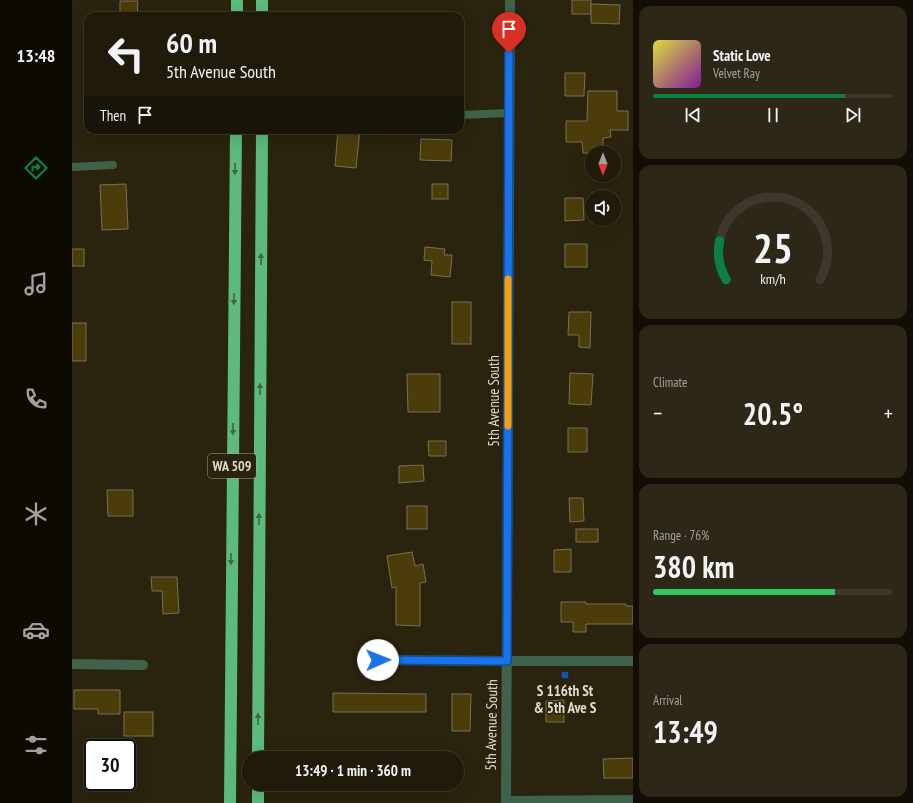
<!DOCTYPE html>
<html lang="en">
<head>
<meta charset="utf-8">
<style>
	body { margin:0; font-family:"PT Sans Narrow",sans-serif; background:#2d2718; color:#f1f3f6; height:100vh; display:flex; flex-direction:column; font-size:15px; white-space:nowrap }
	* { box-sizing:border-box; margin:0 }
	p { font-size:13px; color:#a2a19c }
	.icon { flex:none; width:22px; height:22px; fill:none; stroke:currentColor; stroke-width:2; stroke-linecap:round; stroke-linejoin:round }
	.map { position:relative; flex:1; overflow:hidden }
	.sheet { display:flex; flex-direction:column; gap:6px; padding:6px; background:#120e06; width:280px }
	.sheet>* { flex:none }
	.banner { position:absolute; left:12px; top:12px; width:380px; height:122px; border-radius:12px; box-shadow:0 4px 16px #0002,0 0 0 1px #3d382b; background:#201a0a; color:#f1f3f6; overflow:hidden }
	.needle { width:26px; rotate:180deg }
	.controls { position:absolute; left:513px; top:146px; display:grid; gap:8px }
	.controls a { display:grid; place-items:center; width:36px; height:36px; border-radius:50%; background:#201a0a; box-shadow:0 4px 16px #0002,0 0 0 1px #3d382b; font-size:20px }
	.speed { position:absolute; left:12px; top:739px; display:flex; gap:8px; font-size:20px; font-weight:700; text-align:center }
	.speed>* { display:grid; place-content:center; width:52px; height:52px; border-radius:50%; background:#201a0a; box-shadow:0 4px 16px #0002,0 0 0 1px #3d382b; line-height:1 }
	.speed .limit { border:2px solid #111; border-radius:6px; background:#fff; color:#111 }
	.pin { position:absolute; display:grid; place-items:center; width:34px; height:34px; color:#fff; margin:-41px -17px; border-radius:50% 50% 50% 0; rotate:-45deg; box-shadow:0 0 4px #0007 }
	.pin .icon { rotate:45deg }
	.me { position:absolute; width:44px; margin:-22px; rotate:89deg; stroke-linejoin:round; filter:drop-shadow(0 0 3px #0008) }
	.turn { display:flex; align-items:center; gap:14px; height:84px; padding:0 16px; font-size:18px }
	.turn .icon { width:52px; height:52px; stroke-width:2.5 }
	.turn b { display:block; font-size:28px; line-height:34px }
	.then { display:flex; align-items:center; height:38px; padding:0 16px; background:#0003; gap:8px; font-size:15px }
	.big { font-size:30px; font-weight:700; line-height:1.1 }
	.sheet .card { flex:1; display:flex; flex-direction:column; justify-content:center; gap:6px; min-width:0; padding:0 14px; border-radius:12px; background:#2d2718 }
	.sheet .dial { align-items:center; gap:0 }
	.dial svg { height:104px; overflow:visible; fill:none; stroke:#3d382b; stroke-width:7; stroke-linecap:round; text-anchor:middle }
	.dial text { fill:#f1f3f6; stroke:none }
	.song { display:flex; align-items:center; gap:12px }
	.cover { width:48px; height:48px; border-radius:6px; background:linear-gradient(135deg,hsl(60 70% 55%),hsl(290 70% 35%)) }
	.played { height:4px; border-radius:2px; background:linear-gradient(90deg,#0b8043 80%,#3d382b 80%) }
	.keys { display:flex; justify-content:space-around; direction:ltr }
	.heat { display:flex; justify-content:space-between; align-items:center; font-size:22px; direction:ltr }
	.charge { height:6px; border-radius:3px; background:linear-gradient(90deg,#34c759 76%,#3d382b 0) }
	.trip { position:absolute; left:170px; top:751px; width:222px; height:40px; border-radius:20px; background:#201a0a; box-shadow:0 4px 16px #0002,0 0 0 1px #3d382b; font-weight:700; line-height:40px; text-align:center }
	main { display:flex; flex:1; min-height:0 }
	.menu { display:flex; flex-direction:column; width:72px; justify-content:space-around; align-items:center; background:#0d0a04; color:#a2a19c }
	.menu .icon { width:28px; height:28px }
	.menu .selected { color:#0b8043 }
	.menu b { font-size:18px; color:#f1f3f6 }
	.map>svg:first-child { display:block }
</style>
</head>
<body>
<main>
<nav class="menu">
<b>13:48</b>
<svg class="icon selected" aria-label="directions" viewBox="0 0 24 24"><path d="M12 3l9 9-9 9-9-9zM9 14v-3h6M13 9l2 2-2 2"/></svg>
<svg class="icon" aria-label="music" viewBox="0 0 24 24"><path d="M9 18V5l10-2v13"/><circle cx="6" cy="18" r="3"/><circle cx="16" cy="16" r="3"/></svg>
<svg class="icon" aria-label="phone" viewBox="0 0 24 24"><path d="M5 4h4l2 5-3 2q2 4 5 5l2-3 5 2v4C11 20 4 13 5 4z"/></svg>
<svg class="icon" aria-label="climate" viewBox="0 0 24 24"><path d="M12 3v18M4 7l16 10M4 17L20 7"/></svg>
<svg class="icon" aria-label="car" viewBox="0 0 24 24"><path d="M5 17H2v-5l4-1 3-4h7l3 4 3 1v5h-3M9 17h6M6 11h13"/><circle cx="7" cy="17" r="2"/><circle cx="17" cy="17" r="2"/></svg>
<svg class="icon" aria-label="filters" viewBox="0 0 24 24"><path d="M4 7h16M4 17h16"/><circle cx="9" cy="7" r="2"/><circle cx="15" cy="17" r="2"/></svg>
</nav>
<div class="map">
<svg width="561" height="803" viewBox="0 0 561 803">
	<rect width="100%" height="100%" fill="#2a230d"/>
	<g fill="#4b3d0a" stroke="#787059">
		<rect x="500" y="0" width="19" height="14"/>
		<polygon points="48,1 66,1 65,16 48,16"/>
		<polygon points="519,4 548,5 547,24 519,23"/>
		<polygon points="493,73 513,73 512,96 493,96"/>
		<polygon points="516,91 545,91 545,111 556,111 556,130 538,130 539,137 531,138 531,153 511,153 510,142 494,142 494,121 515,121"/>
		<polygon points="266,130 288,130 284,168 263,166"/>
		<polygon points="349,139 380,140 379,161 348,160"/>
		<polygon points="54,184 56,229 30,230 28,185"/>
		<rect x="360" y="184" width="16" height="15"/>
		<polygon points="493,198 511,198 512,220 493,221"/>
		<rect x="493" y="244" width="22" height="23"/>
		<polygon points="353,247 373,249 372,255 380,255 378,277 359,275 360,261 352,260"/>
		<rect x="0" y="249" width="12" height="17"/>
		<rect x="380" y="302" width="19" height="42"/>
		<polygon points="497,312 519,312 518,348 507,347 507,335 496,335"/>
		<rect x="0" y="323" width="14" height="38"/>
		<polygon points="498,373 521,374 519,405 497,404"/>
		<polygon points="335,374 368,374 368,412 336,412"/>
		<rect x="496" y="428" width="19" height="24"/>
		<polygon points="356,441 374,441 374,456 357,456"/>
		<polygon points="351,465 352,481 327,483 327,466"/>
		<polygon points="35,490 61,490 61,516 36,516"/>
		<polygon points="497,498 511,498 512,521 498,522"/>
		<rect x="335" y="506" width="20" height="23"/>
		<rect x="504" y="529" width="22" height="13"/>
		<polygon points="499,549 499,572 482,572 482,550"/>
		<polygon points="340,552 343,566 351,564 354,582 348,583 348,626 324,625 324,587 320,588 315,556"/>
		<polygon points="79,577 105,577 107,613 91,614 90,591 80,591"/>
		<polygon points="489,602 514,602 514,604 554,604 554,606 561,606 561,624 514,624 514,632 501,632 501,622 489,622"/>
		<polygon points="2,690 48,690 48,714 26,714 26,709 2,709"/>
		<polygon points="261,693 354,694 354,712 261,712"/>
		<polygon points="380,694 399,694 398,731 380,731"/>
		<polygon points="492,700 492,722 474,722 474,701"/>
		<rect x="52" y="712" width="29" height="24"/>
		<polygon points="561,758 561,778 532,778 531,759"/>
	</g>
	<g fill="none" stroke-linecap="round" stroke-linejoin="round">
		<g stroke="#3f634a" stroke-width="8">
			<polyline points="388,115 437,113"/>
			<polyline points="0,167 41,165"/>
			<polyline points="434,800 561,799"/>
		</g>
		<g stroke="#3f634a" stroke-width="10">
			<polyline points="306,660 435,661"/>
			<polyline points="0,664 71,665"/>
		</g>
		<g stroke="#3f634a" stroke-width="10">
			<polyline points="435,661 561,661"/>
			<polyline points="434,803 438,0"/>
		</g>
		<g stroke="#5cba7d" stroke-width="12">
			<polyline points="165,16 165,0"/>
			<polyline points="190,16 190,0"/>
			<polyline points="186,758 190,130"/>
			<polyline points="158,803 164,130"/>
			<polyline points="186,803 186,784"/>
		</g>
	</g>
	<defs><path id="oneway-solid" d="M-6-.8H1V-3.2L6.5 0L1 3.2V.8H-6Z"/></defs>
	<g fill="#40673f">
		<use href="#oneway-solid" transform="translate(163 169) rotate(91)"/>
		<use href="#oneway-solid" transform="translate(189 259) rotate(-90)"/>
		<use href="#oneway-solid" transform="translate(162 299) rotate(91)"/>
		<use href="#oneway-solid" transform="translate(188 389) rotate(-90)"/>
		<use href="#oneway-solid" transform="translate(161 429) rotate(91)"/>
		<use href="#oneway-solid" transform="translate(187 519) rotate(-90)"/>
		<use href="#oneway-solid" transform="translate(159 559) rotate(91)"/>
		<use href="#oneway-solid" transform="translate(186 719) rotate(-90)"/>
	</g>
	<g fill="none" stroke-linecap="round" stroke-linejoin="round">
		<g stroke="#114b97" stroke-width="10">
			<polyline id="route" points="306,660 435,661 437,53"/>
		</g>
		<use href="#route" stroke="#1a73e8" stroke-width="7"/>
		<polyline stroke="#f59e0b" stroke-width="7" points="436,426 436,279"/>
	</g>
	<rect fill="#1a4fb4" stroke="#2a230d" stroke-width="1.5" x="489" y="671" width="8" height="8" rx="2"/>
	<g text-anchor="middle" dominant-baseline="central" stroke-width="3" stroke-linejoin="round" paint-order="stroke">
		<rect fill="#2a230d" stroke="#a9a494" stroke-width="1" x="136" y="454" width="48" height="24" rx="3"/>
		<g font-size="14" font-weight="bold" fill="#dfdbce">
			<text x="160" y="466">WA 509</text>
		</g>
		<g font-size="15" fill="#dfdbce" stroke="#2a230d">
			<text transform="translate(421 401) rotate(-90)">5th Avenue South</text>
			<text transform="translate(419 725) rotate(-89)">5th Avenue South</text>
		</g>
		<g font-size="15" font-weight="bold" fill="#dfdbce" stroke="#2a230d">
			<text x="493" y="690">S 116th St<tspan x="493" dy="17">&amp; 5th Ave S</tspan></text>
		</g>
	</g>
</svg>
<div class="controls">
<a><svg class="needle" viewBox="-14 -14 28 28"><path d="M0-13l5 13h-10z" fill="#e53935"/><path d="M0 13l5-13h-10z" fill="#a2a19c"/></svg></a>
<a><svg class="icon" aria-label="sound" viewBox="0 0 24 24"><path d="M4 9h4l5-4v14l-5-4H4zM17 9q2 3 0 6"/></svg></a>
</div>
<div class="speed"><div class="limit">30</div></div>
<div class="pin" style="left:437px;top:53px;background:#d93025"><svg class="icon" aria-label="arrive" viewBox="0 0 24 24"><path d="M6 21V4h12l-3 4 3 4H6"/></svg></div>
<svg class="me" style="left:306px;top:660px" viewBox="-20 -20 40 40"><circle r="19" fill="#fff"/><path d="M0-13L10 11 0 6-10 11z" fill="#1a73e8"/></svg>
<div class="trip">13:49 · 1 min · 360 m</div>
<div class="banner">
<div class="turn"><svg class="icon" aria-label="left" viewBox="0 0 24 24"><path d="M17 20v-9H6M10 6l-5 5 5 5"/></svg><div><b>60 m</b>5th Avenue South</div></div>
<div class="then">Then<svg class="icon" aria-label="arrive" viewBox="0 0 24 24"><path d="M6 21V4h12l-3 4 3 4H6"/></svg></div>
</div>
</div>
<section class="sheet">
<div class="card">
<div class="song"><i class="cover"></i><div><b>Static Love</b><p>Velvet Ray</p></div></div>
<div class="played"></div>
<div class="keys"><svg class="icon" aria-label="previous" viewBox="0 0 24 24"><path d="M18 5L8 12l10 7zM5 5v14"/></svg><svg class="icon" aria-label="pause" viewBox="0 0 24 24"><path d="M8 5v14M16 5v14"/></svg><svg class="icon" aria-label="next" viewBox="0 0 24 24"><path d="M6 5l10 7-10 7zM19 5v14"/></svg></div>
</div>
<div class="card dial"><svg viewBox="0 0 100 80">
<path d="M14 69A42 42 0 1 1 86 69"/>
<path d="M14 69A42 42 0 0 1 9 39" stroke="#0b8043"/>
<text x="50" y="56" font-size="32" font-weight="700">25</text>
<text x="50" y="72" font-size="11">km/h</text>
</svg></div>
<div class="card"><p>Climate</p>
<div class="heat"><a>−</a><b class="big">20.5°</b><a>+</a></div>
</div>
<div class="card"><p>Range · 76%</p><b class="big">380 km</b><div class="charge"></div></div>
<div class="card"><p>Arrival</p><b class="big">13:49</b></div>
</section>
</main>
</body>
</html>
